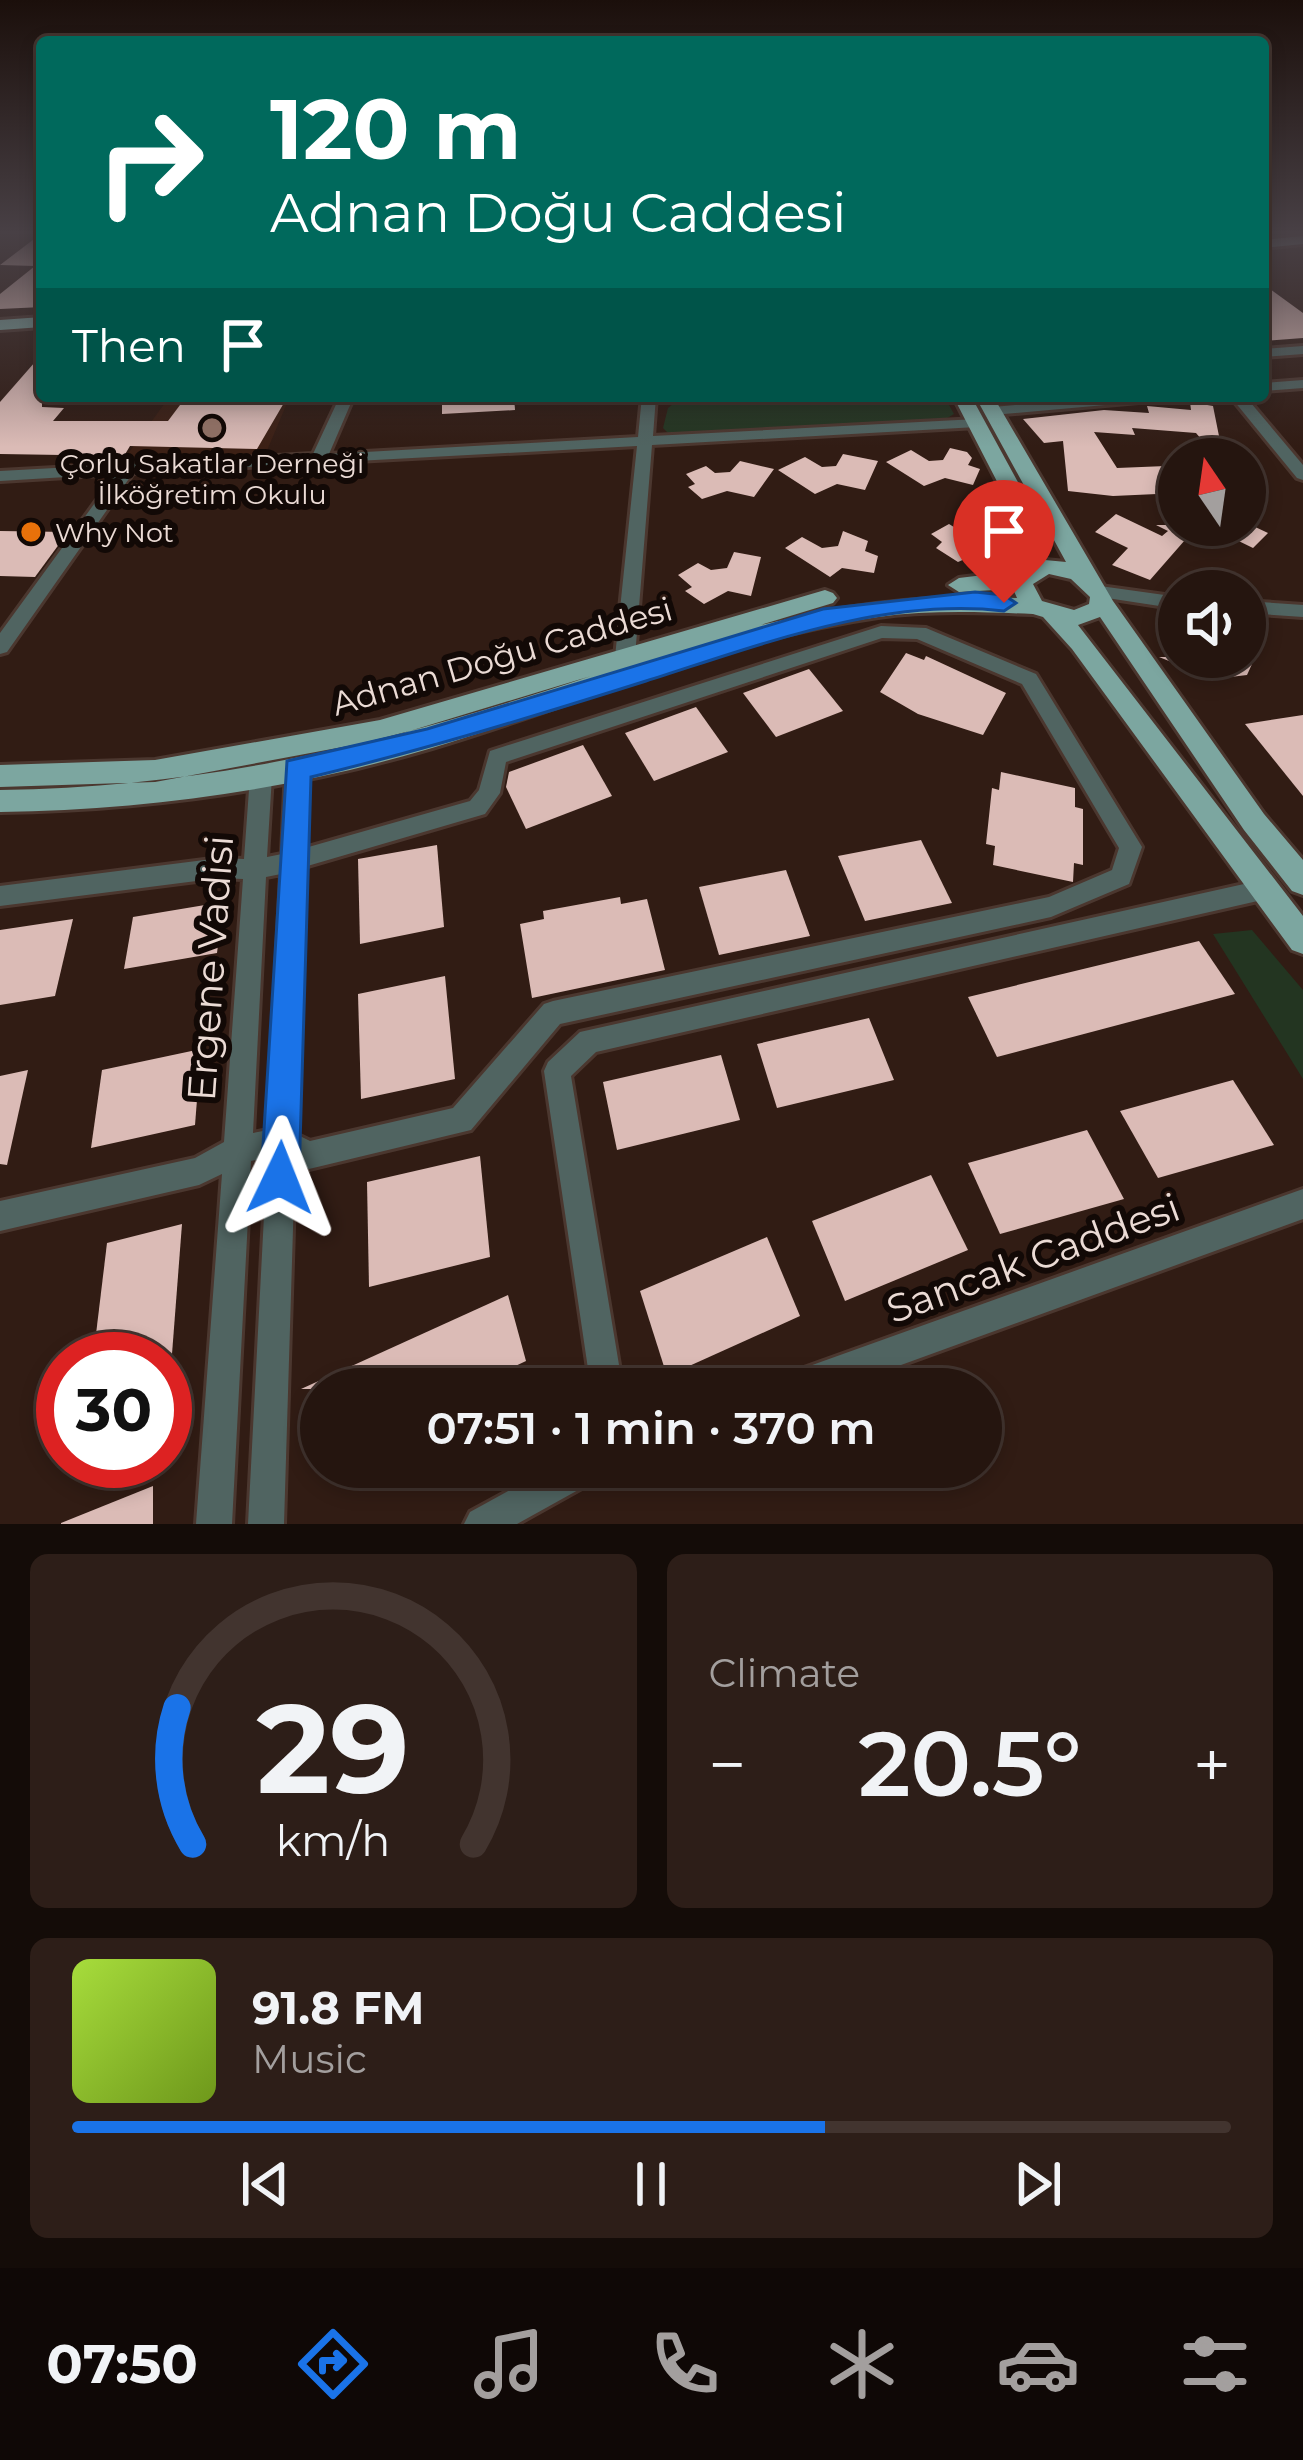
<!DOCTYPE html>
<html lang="en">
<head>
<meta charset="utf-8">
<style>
	body { margin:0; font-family:Montserrat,sans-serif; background:#2d1e18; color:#f1f3f6; height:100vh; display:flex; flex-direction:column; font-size:45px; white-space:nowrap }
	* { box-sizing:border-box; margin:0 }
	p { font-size:39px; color:#a39f9e }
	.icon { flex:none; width:66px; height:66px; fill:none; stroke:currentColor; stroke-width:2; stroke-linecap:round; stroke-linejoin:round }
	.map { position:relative; height:1524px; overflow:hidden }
	.sheet { display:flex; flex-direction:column; gap:30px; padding:30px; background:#140c08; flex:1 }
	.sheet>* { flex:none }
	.banner { position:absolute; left:36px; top:36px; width:1233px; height:366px; border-radius:12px; box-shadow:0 6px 18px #0003,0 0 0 3px #42342f; background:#00695c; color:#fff; overflow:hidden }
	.needle { width:78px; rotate:347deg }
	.fabs { position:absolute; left:1158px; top:438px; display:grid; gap:24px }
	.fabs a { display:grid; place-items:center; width:108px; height:108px; border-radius:50%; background:#25150f; box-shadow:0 6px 18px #0003,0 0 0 3px #42342f; font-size:60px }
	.speed { position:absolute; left:36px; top:1332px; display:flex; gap:24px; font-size:60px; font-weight:700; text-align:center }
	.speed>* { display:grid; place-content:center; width:156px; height:156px; border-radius:50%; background:#25150f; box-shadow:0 6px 18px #0003,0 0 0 3px #42342f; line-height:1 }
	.speed .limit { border:18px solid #d22; background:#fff; color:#111 }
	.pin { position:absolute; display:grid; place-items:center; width:102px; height:102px; color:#fff; margin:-123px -51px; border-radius:50% 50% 50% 0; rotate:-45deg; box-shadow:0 0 12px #0007 }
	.pin .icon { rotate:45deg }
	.me { position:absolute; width:132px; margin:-66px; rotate:2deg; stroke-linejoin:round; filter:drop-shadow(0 0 9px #0008) }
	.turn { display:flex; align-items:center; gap:42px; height:252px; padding:0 36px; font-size:54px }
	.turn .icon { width:156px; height:156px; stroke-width:2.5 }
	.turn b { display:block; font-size:84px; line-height:102px }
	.then { display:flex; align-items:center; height:114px; padding:0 36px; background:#0003; gap:24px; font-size:45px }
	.big { font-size:90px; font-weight:600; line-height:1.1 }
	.sheet .tile { flex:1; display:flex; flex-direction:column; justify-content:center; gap:18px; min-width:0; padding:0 42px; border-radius:18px; background:#2d1e18 }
	.sheet .dial { align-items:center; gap:0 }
	.dial svg { height:312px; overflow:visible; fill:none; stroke:#42342f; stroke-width:7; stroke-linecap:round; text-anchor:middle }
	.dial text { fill:#f1f3f6; stroke:none }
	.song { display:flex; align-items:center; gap:36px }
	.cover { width:144px; height:144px; border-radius:18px; background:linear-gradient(135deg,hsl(80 70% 55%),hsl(80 70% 35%)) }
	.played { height:12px; border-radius:6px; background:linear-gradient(90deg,#1a73e8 65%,#42342f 65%) }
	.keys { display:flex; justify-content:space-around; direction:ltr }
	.heat { display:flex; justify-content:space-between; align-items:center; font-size:66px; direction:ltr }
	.sheet .tiles { flex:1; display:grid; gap:30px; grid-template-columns:1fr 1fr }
	.tile:last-child { grid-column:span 2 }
	.trip { position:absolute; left:300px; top:1368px; width:702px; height:120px; border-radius:60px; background:#25150f; box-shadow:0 6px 18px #0003,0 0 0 3px #42342f; font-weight:600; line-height:120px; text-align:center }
	.dock { display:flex; height:192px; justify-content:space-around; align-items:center; background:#0f0806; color:#a39f9e }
	.dock .icon { width:84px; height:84px }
	.dock .selected { color:#1a73e8 }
	.dock b { font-size:54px; color:#f1f3f6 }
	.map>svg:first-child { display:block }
</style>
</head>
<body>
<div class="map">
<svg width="1303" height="1524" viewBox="0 0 1303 1524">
	<rect width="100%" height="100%" fill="#311c14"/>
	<polygon fill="#3c2015" points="170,396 290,396 263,460 122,462"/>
	<g fill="#233521">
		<polygon points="749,396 944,396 954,414 944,420 668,433 663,428 668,408 678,400"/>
		<polygon points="1252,930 1303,990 1303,1079 1213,934"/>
	</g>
	<g fill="#dbbbb6">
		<polygon points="42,233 42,307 0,309 0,294 35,266 0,265"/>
		<polygon points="1263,284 1303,313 1303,338 1263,341"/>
		<polygon points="42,354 42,407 64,408 53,421 168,421 186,397 288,396 257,449 130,446 124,456 0,454 0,402"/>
		<polygon points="442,396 514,396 515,410 442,414"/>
		<polygon points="1190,402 1213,406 1220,441 1202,440 1196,433 1132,428 1135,435 1094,432 1117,468 1166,466 1179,482 1179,493 1113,496 1068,491 1063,441 1044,443 1023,419 1104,410 1149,413 1147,406 1191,410"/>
		<polygon points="950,448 967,452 972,458 968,465 980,469 973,485 945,478 924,486 886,462 911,450 929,461 943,460"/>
		<polygon points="843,454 878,461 865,490 837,484 815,494 778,470 805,457 822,467 836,466"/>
		<polygon points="740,461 774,469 754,497 727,491 702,499 688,487 695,484 686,474 706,466 715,473 730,472"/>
		<polygon points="1116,514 1162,536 1168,531 1156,525 1251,525 1268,533 1253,548 1216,530 1197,546 1185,540 1150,580 1112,565 1128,548 1095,532"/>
		<polygon points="983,517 1008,528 1005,538 1013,542 1006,559 981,552 958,562 936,548 942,542 931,534 949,524 962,532 977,531"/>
		<polygon points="0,531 68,532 35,577 0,576"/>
		<polygon points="843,531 868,541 865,551 878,556 874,573 842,568 830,577 785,548 802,537 822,548 838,546"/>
		<polygon points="734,552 761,557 751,596 728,591 704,604 685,591 692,587 678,575 698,563 711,570 727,568"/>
		<polygon points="906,653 924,660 926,656 1006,693 983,735 918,714 880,692"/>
		<polygon points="1159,657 1245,657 1252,664 1247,675 1214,679"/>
		<polygon points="809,669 843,711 776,737 743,693"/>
		<polygon points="696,707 728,752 654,781 625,733"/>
		<polygon points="1303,715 1303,796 1245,724"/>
		<polygon points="583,745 612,796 526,829 506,787 509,772"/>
		<polygon points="1001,772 1075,788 1075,807 1083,809 1083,865 1074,863 1073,882 993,865 995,846 986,844 992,788 999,790"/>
		<polygon points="921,840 952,903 865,921 838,856"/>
		<polygon points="437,845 444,927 360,944 358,859"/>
		<polygon points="786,870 810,936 719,955 699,887"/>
		<polygon points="620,897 621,904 647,899 665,970 532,998 520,924 544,919 543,911"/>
		<polygon points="223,902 217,953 124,969 133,917"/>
		<polygon points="73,919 55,996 0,1005 0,930"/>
		<polygon points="1199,941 1235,994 997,1057 968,997"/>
		<polygon points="445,976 455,1079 361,1099 358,994"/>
		<polygon points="869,1018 894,1080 777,1108 757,1044"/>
		<polygon points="201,1049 195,1125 91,1148 102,1070"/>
		<polygon points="721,1055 740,1120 617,1150 603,1082"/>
		<polygon points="28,1070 7,1165 0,1164 0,1076"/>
		<polygon points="1233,1080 1274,1145 1158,1178 1120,1111"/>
		<polygon points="1087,1130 1124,1199 1000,1234 968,1163"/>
		<polygon points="480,1156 490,1257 369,1287 367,1182"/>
		<polygon points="931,1175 968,1250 845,1301 812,1221"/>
		<polygon points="182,1224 172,1354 93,1359 107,1243"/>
		<polygon points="767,1237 800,1316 667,1376 640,1291"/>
		<polygon points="508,1295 526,1361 467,1389 301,1389"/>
		<polygon points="153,1486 153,1524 61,1524 61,1523"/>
	</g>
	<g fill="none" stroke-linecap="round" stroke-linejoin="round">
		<g stroke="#4b372f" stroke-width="6">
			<g id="minor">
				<polygon points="1303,346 1303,354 1263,357 1263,349"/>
				<polygon points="1303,380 1303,388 1263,391 1263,383"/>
				<polygon points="340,396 354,396 329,454 638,437 642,396 656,396 653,436 977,419 984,423 977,427 652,445 635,657 625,664 615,657 637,446 133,473 7,652 0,654 0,633 116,474 0,481 0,471 313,454"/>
				<polygon points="1113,396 1168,396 1161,400 993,415 986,411 993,407"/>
				<polygon points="1230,396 1245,396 1303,465 1303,480 1297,478"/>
				<polygon points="1100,586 1179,597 1179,609 1094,596 1094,588"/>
				<polygon points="1245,601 1303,605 1303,617 1245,613"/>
				<path d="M881,626L926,628L1036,674L1142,847L1129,884L1051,917L560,1024L471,1130L309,1169L295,1163L284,1524H248L267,1158L251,1161L232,1524H196L222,1174L199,1185L0,1231V1201L195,1158L224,1142L243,879L220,878L0,906V886L220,858L244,859L250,776L253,770H269L272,776L267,857L282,854L286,769L290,763H304L308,769L305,848L470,801L479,790L490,751ZM882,638L917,639L1022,684L1119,848L1112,870L1049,897L553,1001L544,1004L453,1108L310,1141L296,1134L304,867L485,814L500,793L506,762ZM281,874L268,1130L253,1133L266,877Z"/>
				<polygon points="1262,880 1270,883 1274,890 1270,897 1262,900 596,1052 571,1076 623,1389 591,1389 544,1071 548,1062 580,1032"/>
				<polygon points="1303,1189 1303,1219 835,1389 774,1389 778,1377 790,1373"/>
				<polygon points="552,1467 603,1467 598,1479 517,1524 464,1524 470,1512"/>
			</g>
		</g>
		<g stroke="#4b372f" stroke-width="6">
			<g id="major">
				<polygon points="1303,236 1303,244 1263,248 1263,240"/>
				<polygon points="42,317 42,327 0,330 0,320"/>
				<path d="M953,396H971L1044,530L1045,560L1066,562L975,396H993L1113,601L1264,814L1303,860V895L1292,891L1244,830L1100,617L1078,625L1303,916V954L1292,950L1072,649L1043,617L1033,614C981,612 929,610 878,617C723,639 580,704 432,748C291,790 147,810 0,812V790C214,787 389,743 591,676L380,740L155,782L0,787V765L155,760L380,720L825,590L833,593L837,598L833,603L757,626C843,605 928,594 1017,598L1013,589L959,592L948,585L959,578L1023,570L1022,530ZM1049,574L1071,579L1090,597L1089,604L1074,610L1042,601L1033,584Z"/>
			</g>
		</g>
		<use href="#minor" fill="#506461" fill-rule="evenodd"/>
		<use href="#major" fill="#7ca6a0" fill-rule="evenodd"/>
	</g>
	<linearGradient id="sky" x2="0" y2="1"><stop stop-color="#1b0f0b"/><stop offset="0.52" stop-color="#484045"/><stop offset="1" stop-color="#484045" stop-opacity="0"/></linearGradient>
	<rect width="1303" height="447" fill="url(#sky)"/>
	<path fill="#1a73e8" stroke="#114b97" stroke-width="3" d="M975,592L1004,595L1016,603L1004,611C883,597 760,645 646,681C535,716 424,750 311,777L299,1178L293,1191L280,1196L267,1191L261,1178L287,761L427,729L823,609Z"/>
	<circle fill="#8d6e63" stroke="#120906" stroke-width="4.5" cx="212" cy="428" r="12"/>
	<circle fill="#e8710a" stroke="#120906" stroke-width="4.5" cx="31" cy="532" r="12"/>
	<g text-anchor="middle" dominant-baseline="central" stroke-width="12" stroke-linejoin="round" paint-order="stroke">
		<g font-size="27" fill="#ebdbd5" stroke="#120906">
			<text x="212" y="463">Çorlu Sakatlar Derneği<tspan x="212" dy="31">İlköğretim Okulu</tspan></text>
			<text x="55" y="532" text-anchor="start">Why Not</text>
		</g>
		<g font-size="33" fill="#ebdbd5" stroke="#120906">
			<text transform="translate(502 656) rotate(-16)">Adnan Doğu Caddesi</text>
		</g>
		<g font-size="39" fill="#ebdbd5" stroke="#120906">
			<text transform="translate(210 968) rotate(-86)">Ergene Vadisi</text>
			<text transform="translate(1033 1258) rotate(-20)">Sancak Caddesi</text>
		</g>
	</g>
</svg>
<div class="fabs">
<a><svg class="needle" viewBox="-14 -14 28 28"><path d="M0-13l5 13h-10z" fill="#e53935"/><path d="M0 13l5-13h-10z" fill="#a39f9e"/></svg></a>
<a><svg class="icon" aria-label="sound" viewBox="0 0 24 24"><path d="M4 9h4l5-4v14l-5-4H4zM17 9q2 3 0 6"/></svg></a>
</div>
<div class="speed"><div class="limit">30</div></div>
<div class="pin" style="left:1004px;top:603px;background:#d93025"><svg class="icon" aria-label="arrive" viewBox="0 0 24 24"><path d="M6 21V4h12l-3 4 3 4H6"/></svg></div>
<svg class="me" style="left:280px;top:1178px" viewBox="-20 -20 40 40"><path d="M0-17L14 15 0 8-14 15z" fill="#1a73e8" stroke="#fff" stroke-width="4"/></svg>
<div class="trip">07:51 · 1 min · 370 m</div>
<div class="banner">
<div class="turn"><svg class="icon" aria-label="right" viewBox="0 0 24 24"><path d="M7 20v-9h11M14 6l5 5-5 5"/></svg><div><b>120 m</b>Adnan Doğu Caddesi</div></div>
<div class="then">Then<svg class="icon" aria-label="arrive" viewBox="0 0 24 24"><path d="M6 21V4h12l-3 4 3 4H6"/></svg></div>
</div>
</div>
<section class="sheet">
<div class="tiles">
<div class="tile dial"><svg viewBox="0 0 100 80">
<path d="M14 69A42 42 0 1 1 86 69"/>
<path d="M14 69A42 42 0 0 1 10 34" stroke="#1a73e8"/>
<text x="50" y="56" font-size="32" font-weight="700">29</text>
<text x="50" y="72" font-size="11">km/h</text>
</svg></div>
<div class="tile"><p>Climate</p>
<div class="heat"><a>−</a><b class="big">20.5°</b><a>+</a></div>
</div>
<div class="tile">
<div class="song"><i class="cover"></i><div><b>91.8 FM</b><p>Music</p></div></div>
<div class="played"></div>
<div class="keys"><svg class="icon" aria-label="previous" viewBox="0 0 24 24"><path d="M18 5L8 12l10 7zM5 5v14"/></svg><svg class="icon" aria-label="pause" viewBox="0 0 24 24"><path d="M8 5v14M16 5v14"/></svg><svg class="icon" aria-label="next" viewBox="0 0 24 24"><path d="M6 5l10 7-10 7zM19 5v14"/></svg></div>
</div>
</div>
</section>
<nav class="dock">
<b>07:50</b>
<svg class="icon selected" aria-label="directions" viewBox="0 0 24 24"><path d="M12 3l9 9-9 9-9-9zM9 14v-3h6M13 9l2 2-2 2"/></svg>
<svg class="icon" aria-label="music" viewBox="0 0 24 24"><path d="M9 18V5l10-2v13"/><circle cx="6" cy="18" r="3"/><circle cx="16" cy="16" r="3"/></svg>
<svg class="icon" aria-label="phone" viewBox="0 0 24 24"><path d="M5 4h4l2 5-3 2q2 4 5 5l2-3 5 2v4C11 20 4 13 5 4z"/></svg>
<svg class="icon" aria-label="climate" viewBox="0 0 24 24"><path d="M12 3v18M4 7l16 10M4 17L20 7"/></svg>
<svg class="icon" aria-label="car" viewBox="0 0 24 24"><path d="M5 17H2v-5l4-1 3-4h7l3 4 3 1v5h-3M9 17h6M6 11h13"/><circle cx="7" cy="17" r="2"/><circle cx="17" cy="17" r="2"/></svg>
<svg class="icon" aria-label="filters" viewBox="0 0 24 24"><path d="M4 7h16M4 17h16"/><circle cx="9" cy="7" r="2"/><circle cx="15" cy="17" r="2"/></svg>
</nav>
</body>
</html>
